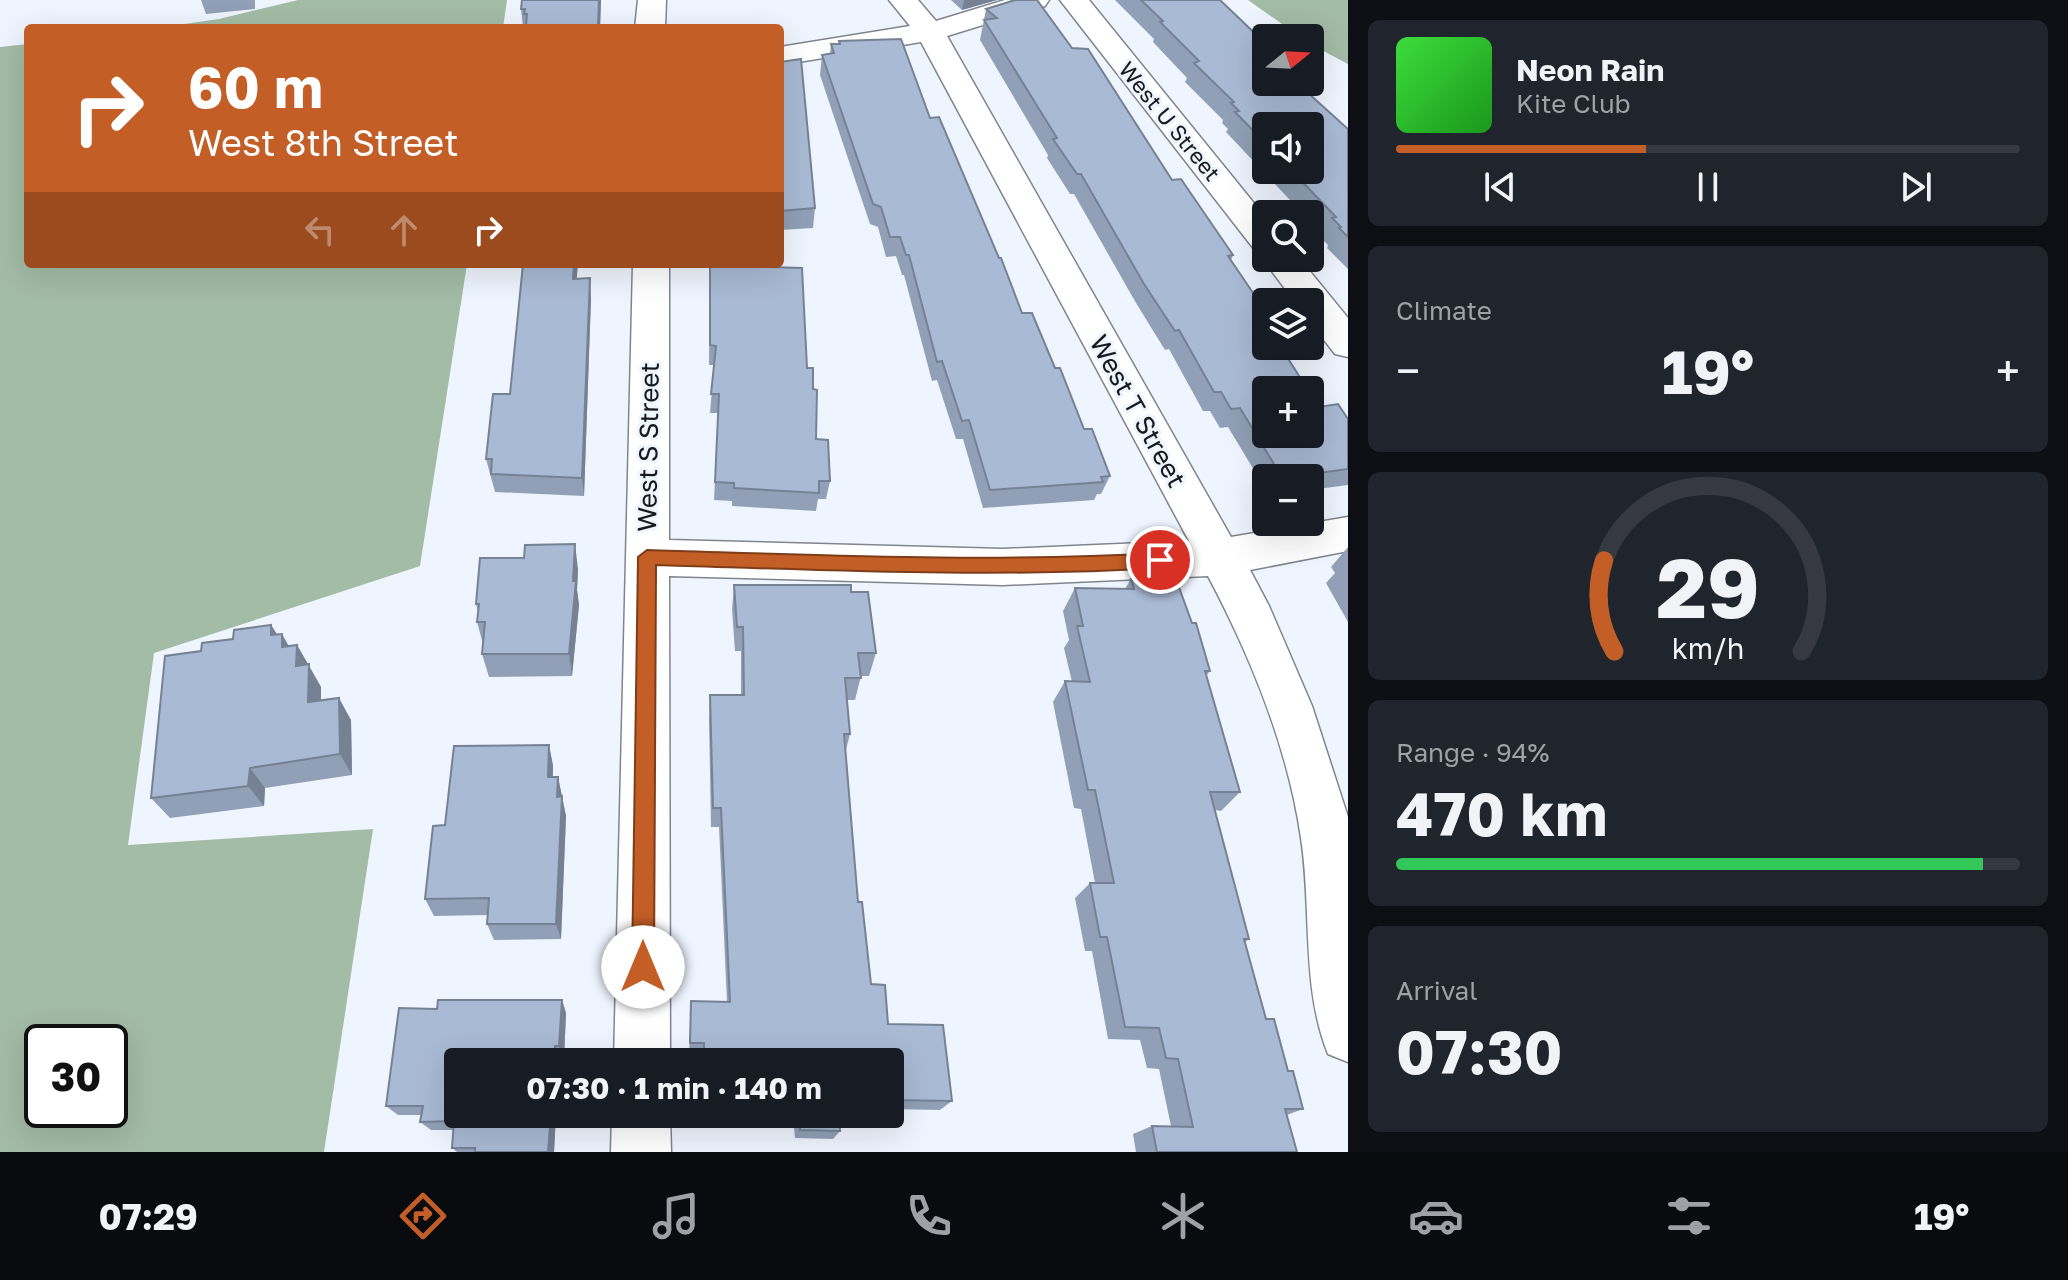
<!DOCTYPE html>
<html lang="en">
<head>
<meta charset="utf-8">
<style>
	body { margin:0; font-family:"Golos Text",sans-serif; background:#20242c; color:#f1f3f6; height:100vh; display:flex; flex-direction:column; font-size:30px; white-space:nowrap }
	* { box-sizing:border-box; margin:0 }
	p { font-size:26px; color:#9ea1a6 }
	.icon { flex:none; width:44px; height:44px; fill:none; stroke:currentColor; stroke-width:2; stroke-linecap:round; stroke-linejoin:round }
	.map { position:relative; flex:1; overflow:hidden }
	.side { display:flex; flex-direction:column; gap:20px; padding:20px; background:#0d0f14; width:720px }
	.side>* { flex:none }
	.guide { position:absolute; left:24px; top:24px; width:760px; height:244px; border-radius:8px; box-shadow:0 8px 32px #0002; background:#c25e26; color:#fff; overflow:hidden }
	.needle { width:52px; rotate:72deg }
	.tools { position:absolute; left:1252px; top:24px; display:grid; gap:16px }
	.tools a { display:grid; place-items:center; width:72px; height:72px; border-radius:8px; background:#171b24; box-shadow:0 8px 32px #0002; font-size:40px }
	.speed { position:absolute; left:24px; top:1024px; display:flex; gap:16px; font-size:40px; font-weight:700; text-align:center }
	.speed>* { display:grid; place-content:center; width:104px; height:104px; border-radius:50%; background:#171b24; box-shadow:0 8px 32px #0002; line-height:1 }
	.speed .limit { border:4px solid #111; border-radius:12px; background:#fff; color:#111 }
	.pin { position:absolute; display:grid; place-items:center; width:68px; height:68px; color:#fff; margin:-34px; border:4px solid #fff; border-radius:50%; box-shadow:0 2px 8px #0007 }
	.me { position:absolute; width:88px; margin:-44px; rotate:0deg; stroke-linejoin:round; filter:drop-shadow(0 0 6px #0008) }
	.turn { display:flex; align-items:center; gap:28px; height:168px; padding:0 32px; font-size:36px }
	.turn .icon { width:104px; height:104px; stroke-width:2.5 }
	.turn b { display:block; font-size:56px; line-height:68px }
	.lanes { display:flex; align-items:center; height:76px; padding:0 32px; background:#0003; justify-content:center; gap:40px; direction:ltr }
	.lanes .off { opacity:.35 }
	.big { font-size:60px; font-weight:700; line-height:1.1 }
	.side .card { flex:1; display:flex; flex-direction:column; justify-content:center; gap:12px; min-width:0; padding:0 28px; border-radius:12px; background:#20242c }
	.side .dial { align-items:center; gap:0 }
	.dial svg { height:208px; overflow:visible; fill:none; stroke:#363941; stroke-width:7; stroke-linecap:round; text-anchor:middle }
	.dial text { fill:#f1f3f6; stroke:none }
	.song { display:flex; align-items:center; gap:24px }
	.cover { width:96px; height:96px; border-radius:12px; background:linear-gradient(135deg,hsl(120 70% 55%),hsl(120 70% 35%)) }
	.played { height:8px; border-radius:4px; background:linear-gradient(90deg,#c25e26 40%,#363941 40%) }
	.keys { display:flex; justify-content:space-around; direction:ltr }
	.heat { display:flex; justify-content:space-between; align-items:center; font-size:44px; direction:ltr }
	.charge { height:12px; border-radius:6px; background:linear-gradient(90deg,#34c759 94%,#363941 0) }
	.trip { position:absolute; left:444px; top:1048px; width:460px; height:80px; border-radius:8px; background:#171b24; box-shadow:0 8px 32px #0002; font-weight:700; line-height:80px; text-align:center }
	.tab-bar { display:flex; height:128px; justify-content:space-around; align-items:center; background:#090b0e; color:#9ea1a6 }
	.tab-bar .icon { width:56px; height:56px }
	.tab-bar .selected { color:#c25e26 }
	.tab-bar b { font-size:36px; color:#f1f3f6 }
	main { display:flex; flex:1; min-height:0 }
	.map>svg:first-child { display:block }
</style>
</head>
<body>
<main>
<div class="map">
<svg width="1348" height="1152" viewBox="0 0 1348 1152">
	<rect width="100%" height="100%" fill="#eff5fe"/>
	<g fill="#a3bca6" fill-rule="evenodd">
		<polygon points="298,0 507,0 503,28 157,28 219,19"/>
		<polygon points="1248,0 1348,0 1348,64 1312,45 1310,38 1302,38"/>
		<path d="M28,44V264H467L420,566L154,653L128,845L373,829L324,1152H0V47ZM42,1042H110V1110H42Z"/>
	</g>
	<g fill="none" stroke-linecap="round" stroke-linejoin="round">
		<g stroke="#80858d" stroke-width="3">
			<g id="minor">
				<polygon points="638,0 666,0 665,28 635,28"/>
				<path d="M889,0H918L936,21L1005,0H1049L1045,6L947,36L1231,537L1348,517V551L1250,570L1269,606L1312,706L1348,817V1062L1328,1054C1301,987 1312,908 1301,838C1288,748 1250,655 1208,576L1003,585L669,576L670,1062H614L633,264H669V540L1003,549L1189,541L921,42L780,65V47L910,26Z"/>
				<polygon points="1060,0 1089,0 1266,218 1266,258 1299,258 1348,318 1348,357 1335,354 1310,322 1310,302 1295,302 1262,258 1266,253 1254,249"/>
				<polygon points="612,1114 670,1114 671,1152 611,1152"/>
			</g>
		</g>
		<use href="#minor" fill="#fff" fill-rule="evenodd"/>
	</g>
	<g fill="#91a0b6" fill-rule="evenodd">
		<polygon points="201,0 255,0 255,9 206,14"/>
		<polygon points="522,0 601,0 600,28 523,28 521,9"/>
		<polygon points="951,0 997,0 962,10"/>
		<path d="M1115,0H1214L1266,82L1348,129V269L1327,248L1328,245L1321,238L1322,235L1310,222V214H1303L1226,132L1228,129L1222,123L1223,120L1185,82L1187,78L1153,42L1154,39ZM1266,126L1310,170H1266Z"/>
		<polygon points="986,9 1072,48 1172,180 1233,255 1231,260 1266,312 1266,316 1264,320 1319,407 1348,419 1348,485 1310,490 1310,478 1266,478 1266,490 1228,427 1220,428 1210,411 1203,411 1169,349 1165,350 1136,303 1074,194 1070,194 1047,158 1048,155 980,40"/>
		<polygon points="839,41 930,118 1022,313 1055,368 1084,429 1110,476 1101,494 1097,494 1094,500 983,508 963,439 956,439 937,380 932,381 904,275 902,275 896,256 886,257 878,227 870,224 820,75 822,55 830,54 831,44 838,44"/>
		<polygon points="780,62 815,208 813,228 780,230"/>
		<polygon points="710,265 807,368 813,389 816,439 830,481 826,499 818,499 816,511 732,506 732,501 714,500 718,413 710,413 714,365 709,365"/>
		<polygon points="577,279 591,298 584,496 495,492 486,459 510,394"/>
		<polygon points="1348,547 1348,622 1326,583 1335,573 1331,567"/>
		<polygon points="578,569 577,590 579,605 572,676 489,677 482,654 483,644 477,622 478,612 476,604"/>
		<polygon points="1131,579 1210,671 1206,676 1240,792 1221,811 1215,810 1249,939 1245,942 1266,1019 1303,1109 1287,1115 1297,1152 1136,1152 1133,1134 1152,1126 1171,1126 1159,1069 1147,1068 1140,1040 1108,1039 1092,951 1085,951 1075,898 1090,883 1095,883 1081,809 1074,808 1053,702 1065,681 1072,682 1064,648 1069,640 1063,611 1075,588 1125,589"/>
		<polygon points="734,585 851,592 876,653 869,676 861,676 855,700 847,700 850,734 846,750 858,902 871,984 888,1024 952,1101 940,1110 890,1109 890,1062 703,1062 703,1055 689,1055 691,1001 727,1002 719,827 711,827 709,718 710,695 741,695 741,651 735,651 732,609"/>
		<polygon points="271,625 277,634 289,646 297,645 321,687 321,700 351,720 352,775 265,788 264,806 170,818 151,798 233,639"/>
		<polygon points="549,745 553,766 553,777 558,777 566,816 561,939 494,940 487,924 488,915 434,916 425,899 445,825"/>
		<polygon points="438,1000 562,1000 566,1013 564,1058 560,1057 559,1062 458,1062 458,1114 556,1114 554,1152 457,1152 452,1148 454,1130 431,1130 420,1122 421,1115 398,1115 386,1106 399,1008 437,1009"/>
		<polygon points="754,1114 868,1114 864,1119 839,1119 840,1131 833,1139 795,1138 794,1128 754,1127"/>
	</g>
	<g fill="#768294">
		<polygon points="599,0 601,0 600,28 598,28"/>
		<polygon points="964,0 997,0 962,10"/>
		<polygon points="574,264 578,264 575,298 573,279"/>
		<polygon points="590,278 591,298 584,496 582,478"/>
		<polygon points="575,544 578,569 577,590 579,605 572,676 569,654"/>
		<polygon points="271,625 282,643 282,634 295,657 295,671 271,635"/>
		<polygon points="297,645 321,687 321,724 308,702 296,666"/>
		<polygon points="339,698 351,720 352,775 340,754"/>
		<polygon points="549,745 553,766 552,797 548,777"/>
		<polygon points="250,768 265,788 264,806 248,786"/>
		<polygon points="558,777 566,816 561,939 556,924 557,797"/>
		<polygon points="562,1000 566,1013 564,1058 559,1046"/>
		<polygon points="555,1046 560,1057 559,1062 554,1062"/>
		<polygon points="551,1114 556,1114 554,1152 548,1152"/>
	</g>
	<g fill="#a9bad4" stroke="#768294" stroke-width="2">
		<polygon points="522,0 599,0 598,28 543,28 544,25 526,25 527,14 524,14 525,9 521,9"/>
		<polygon points="1015,0 1037,0 1072,48 1088,49 1172,180 1181,179 1233,255 1228,256 1266,312 1266,314 1261,315 1266,323 1266,346 1280,346 1308,390 1266,390 1266,434 1310,434 1310,393 1319,407 1338,404 1348,419 1348,469 1311,474 1309,470 1280,474 1240,408 1231,409 1221,392 1214,392 1179,330 1175,331 1144,284 1081,174 1077,174 1053,139 1057,138 984,20 997,18 986,9"/>
		<polygon points="1141,0 1220,0 1266,44 1266,82 1296,82 1348,129 1348,237 1339,228 1341,227 1332,218 1336,217 1291,170 1310,170 1310,126 1266,126 1266,144 1235,112 1239,111 1231,103 1234,102 1194,63 1199,61 1160,22 1163,21"/>
		<polygon points="901,39 930,118 939,117 999,258 1001,258 1022,313 1032,313 1055,368 1060,368 1084,429 1092,429 1110,476 1101,477 1103,482 990,490 969,420 962,421 942,361 937,362 909,255 906,255 900,237 890,237 881,207 873,204 822,55 834,53 831,44 840,44 839,41"/>
		<polygon points="801,59 815,208 780,211 780,62"/>
		<polygon points="523,264 574,264 573,279 590,278 582,478 491,474 492,459 486,459 493,394 510,394"/>
		<polygon points="710,265 802,268 807,368 813,368 813,389 817,390 816,439 828,440 830,481 819,481 819,493 734,488 734,483 715,482 719,394 711,394 716,346 710,345"/>
		<polygon points="575,544 573,581 576,581 569,654 482,654 485,622 477,622 479,604 476,604 480,558 524,558 525,545"/>
		<polygon points="1131,579 1176,579 1192,623 1196,623 1210,671 1205,671 1240,792 1210,792 1249,939 1244,939 1266,1019 1274,1019 1288,1071 1293,1071 1303,1109 1285,1109 1297,1152 1157,1152 1152,1126 1193,1127 1178,1059 1166,1058 1159,1028 1125,1027 1107,937 1100,937 1090,883 1114,883 1095,790 1088,790 1065,681 1090,682 1077,626 1083,626 1075,588 1134,589"/>
		<polygon points="734,585 851,585 851,592 868,592 876,653 858,653 861,678 845,678 850,734 844,734 858,902 862,902 871,984 885,985 888,1024 943,1025 952,1101 890,1100 890,1062 704,1062 704,1043 690,1043 691,1001 730,1002 721,808 713,808 710,695 744,695 743,627 737,627"/>
		<polygon points="271,625 271,635 282,634 282,647 297,645 296,666 309,664 308,702 339,698 340,754 250,768 248,786 151,798 165,656 201,651 202,643 233,639 234,630"/>
		<polygon points="549,745 548,777 558,777 557,797 562,796 556,924 487,924 489,898 425,899 433,826 445,825 454,746"/>
		<polygon points="438,1000 562,1000 559,1046 555,1046 554,1062 458,1062 458,1114 551,1114 548,1152 475,1152 475,1148 452,1148 454,1121 420,1122 423,1106 386,1106 399,1008 437,1009"/>
		<polygon points="758,1114 839,1114 840,1131 800,1130 800,1120 758,1118"/>
	</g>
	<path fill="#c25e26" stroke="#7e3d19" stroke-width="2" d="M647,550C818,555 989,563 1160,553L1169,560L1160,568C992,578 824,570 656,565L654,967L651,975L643,979L635,975L632,967L638,557Z"/>
	<g text-anchor="middle" dominant-baseline="central" stroke-width="6" stroke-linejoin="round" paint-order="stroke">
		<g font-size="22" fill="#17191c" stroke="#eff5fe">
			<text transform="translate(1170 121) rotate(51)">West U Street</text>
		</g>
		<g font-size="26" fill="#17191c" stroke="#eff5fe">
			<text transform="translate(1138 411) rotate(61)">West T Street</text>
			<text transform="translate(648 447) rotate(-89)">West S Street</text>
		</g>
	</g>
</svg>
<div class="tools">
<a><svg class="needle" viewBox="-14 -14 28 28"><path d="M0-13l5 13h-10z" fill="#e53935"/><path d="M0 13l5-13h-10z" fill="#9ea1a6"/></svg></a>
<a><svg class="icon" aria-label="sound" viewBox="0 0 24 24"><path d="M4 9h4l5-4v14l-5-4H4zM17 9q2 3 0 6"/></svg></a>
<a><svg class="icon" aria-label="search" viewBox="0 0 24 24"><circle cx="10" cy="10" r="6"/><path d="M15 15l6 6"/></svg></a>
<a><svg class="icon" aria-label="layers" viewBox="0 0 24 24"><path d="M12 4l9 5-9 5-9-5zM3 14l9 5 9-5"/></svg></a>
<a>+</a>
<a>−</a>
</div>
<div class="speed"><div class="limit">30</div></div>
<div class="pin" style="left:1160px;top:560px;background:#d93025"><svg class="icon" aria-label="arrive" viewBox="0 0 24 24"><path d="M6 21V4h12l-3 4 3 4H6"/></svg></div>
<svg class="me" style="left:643px;top:967px" viewBox="-20 -20 40 40"><circle r="19" fill="#fff"/><path d="M0-13L10 11 0 6-10 11z" fill="#c25e26"/></svg>
<div class="trip">07:30 · 1 min · 140 m</div>
<div class="guide">
<div class="turn"><svg class="icon" aria-label="right" viewBox="0 0 24 24"><path d="M7 20v-9h11M14 6l5 5-5 5"/></svg><div><b>60 m</b>West 8th Street</div></div>
<div class="lanes"><svg class="icon off" aria-label="left" viewBox="0 0 24 24"><path d="M17 20v-9H6M10 6l-5 5 5 5"/></svg><svg class="icon off" aria-label="ahead" viewBox="0 0 24 24"><path d="M12 20V5M6 11l6-6 6 6"/></svg><svg class="icon" aria-label="right" viewBox="0 0 24 24"><path d="M7 20v-9h11M14 6l5 5-5 5"/></svg></div>
</div>
</div>
<section class="side">
<div class="card">
<div class="song"><i class="cover"></i><div><b>Neon Rain</b><p>Kite Club</p></div></div>
<div class="played"></div>
<div class="keys"><svg class="icon" aria-label="previous" viewBox="0 0 24 24"><path d="M18 5L8 12l10 7zM5 5v14"/></svg><svg class="icon" aria-label="pause" viewBox="0 0 24 24"><path d="M8 5v14M16 5v14"/></svg><svg class="icon" aria-label="next" viewBox="0 0 24 24"><path d="M6 5l10 7-10 7zM19 5v14"/></svg></div>
</div>
<div class="card"><p>Climate</p>
<div class="heat"><a>−</a><b class="big">19°</b><a>+</a></div>
</div>
<div class="card dial"><svg viewBox="0 0 100 80">
<path d="M14 69A42 42 0 1 1 86 69"/>
<path d="M14 69A42 42 0 0 1 10 34" stroke="#c25e26"/>
<text x="50" y="56" font-size="32" font-weight="700">29</text>
<text x="50" y="72" font-size="11">km/h</text>
</svg></div>
<div class="card"><p>Range · 94%</p><b class="big">470 km</b><div class="charge"></div></div>
<div class="card"><p>Arrival</p><b class="big">07:30</b></div>
</section>
</main>
<nav class="tab-bar">
<b>07:29</b>
<svg class="icon selected" aria-label="directions" viewBox="0 0 24 24"><path d="M12 3l9 9-9 9-9-9zM9 14v-3h6M13 9l2 2-2 2"/></svg>
<svg class="icon" aria-label="music" viewBox="0 0 24 24"><path d="M9 18V5l10-2v13"/><circle cx="6" cy="18" r="3"/><circle cx="16" cy="16" r="3"/></svg>
<svg class="icon" aria-label="phone" viewBox="0 0 24 24"><path d="M5 4h4l2 5-3 2q2 4 5 5l2-3 5 2v4C11 20 4 13 5 4z"/></svg>
<svg class="icon" aria-label="climate" viewBox="0 0 24 24"><path d="M12 3v18M4 7l16 10M4 17L20 7"/></svg>
<svg class="icon" aria-label="car" viewBox="0 0 24 24"><path d="M5 17H2v-5l4-1 3-4h7l3 4 3 1v5h-3M9 17h6M6 11h13"/><circle cx="7" cy="17" r="2"/><circle cx="17" cy="17" r="2"/></svg>
<svg class="icon" aria-label="filters" viewBox="0 0 24 24"><path d="M4 7h16M4 17h16"/><circle cx="9" cy="7" r="2"/><circle cx="15" cy="17" r="2"/></svg>
<b>19°</b>
</nav>
</body>
</html>
